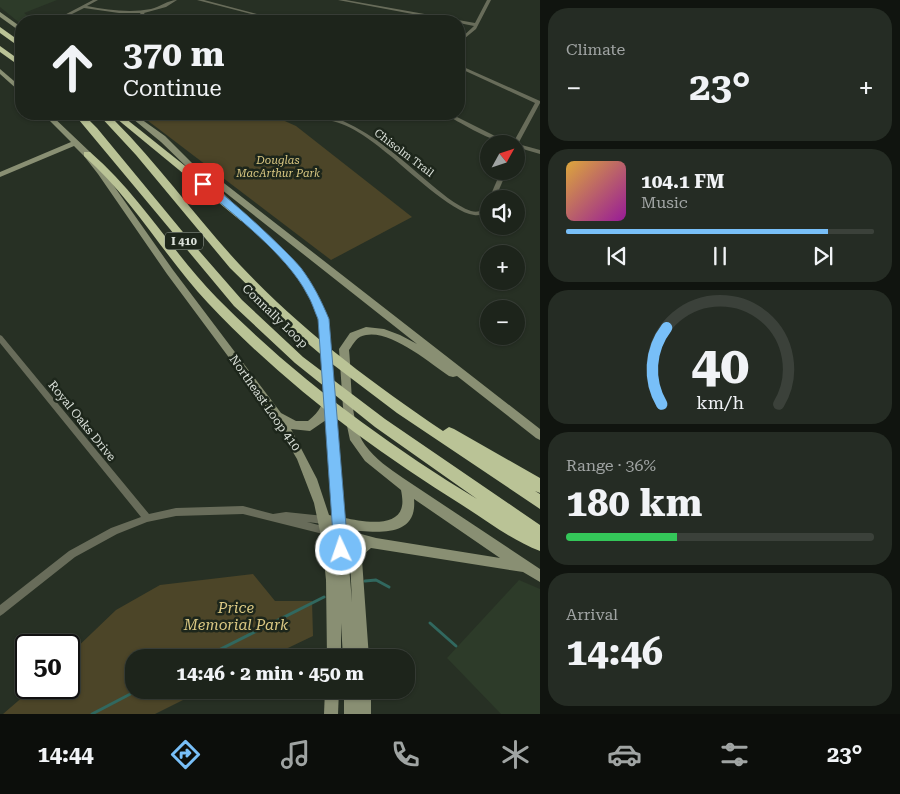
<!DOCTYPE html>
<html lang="en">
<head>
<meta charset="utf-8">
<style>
	body { margin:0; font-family:"Roboto Serif",serif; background:#252c24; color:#f1f3f6; height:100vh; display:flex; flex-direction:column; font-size:19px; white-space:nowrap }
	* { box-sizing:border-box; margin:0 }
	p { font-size:16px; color:#a0a4a3 }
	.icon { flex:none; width:28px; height:28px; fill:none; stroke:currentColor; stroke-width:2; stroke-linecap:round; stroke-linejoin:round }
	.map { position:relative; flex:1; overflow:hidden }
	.sheet { display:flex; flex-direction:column; gap:8px; padding:8px; background:#10140f; width:360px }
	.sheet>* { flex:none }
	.guide { position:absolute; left:15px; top:15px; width:450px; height:105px; border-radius:20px; box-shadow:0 1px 4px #0004,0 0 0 1px #3b413a; background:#1d241b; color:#f1f3f6; overflow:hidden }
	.needle { width:32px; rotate:50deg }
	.controls { position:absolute; left:480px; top:135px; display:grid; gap:10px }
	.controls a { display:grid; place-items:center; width:45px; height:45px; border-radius:50%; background:#1d241b; box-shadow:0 1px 4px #0004,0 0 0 1px #3b413a; font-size:25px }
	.speed { position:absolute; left:15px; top:634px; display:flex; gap:10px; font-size:25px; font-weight:700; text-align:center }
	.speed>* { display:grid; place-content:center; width:65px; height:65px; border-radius:50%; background:#1d241b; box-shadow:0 1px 4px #0004,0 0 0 1px #3b413a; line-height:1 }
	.speed .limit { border:2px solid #111; border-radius:8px; background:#fff; color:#111 }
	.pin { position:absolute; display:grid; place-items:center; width:42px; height:42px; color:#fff; margin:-21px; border-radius:10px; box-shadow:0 2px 8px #0006 }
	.me { position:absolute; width:55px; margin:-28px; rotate:357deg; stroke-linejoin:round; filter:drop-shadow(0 0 4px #0008) }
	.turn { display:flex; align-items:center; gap:18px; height:105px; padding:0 25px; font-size:22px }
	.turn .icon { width:65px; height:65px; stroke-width:2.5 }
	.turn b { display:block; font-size:35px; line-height:42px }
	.big { font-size:38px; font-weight:700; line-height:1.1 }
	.sheet .tile { flex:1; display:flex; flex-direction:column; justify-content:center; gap:8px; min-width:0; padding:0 18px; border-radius:20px; background:#252c24 }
	.sheet .dial { align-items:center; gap:0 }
	.dial svg { height:130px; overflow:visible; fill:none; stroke:#3b413a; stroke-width:7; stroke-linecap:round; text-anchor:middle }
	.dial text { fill:#f1f3f6; stroke:none }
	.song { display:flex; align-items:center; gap:15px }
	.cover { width:60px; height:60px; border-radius:8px; background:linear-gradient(135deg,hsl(40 70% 55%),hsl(300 70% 35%)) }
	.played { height:5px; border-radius:2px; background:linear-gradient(90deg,#78bff8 85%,#3b413a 85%) }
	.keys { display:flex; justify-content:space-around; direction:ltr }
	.heat { display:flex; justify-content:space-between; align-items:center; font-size:28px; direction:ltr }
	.charge { height:8px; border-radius:4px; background:linear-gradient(90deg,#34c759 36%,#3b413a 0) }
	.trip { position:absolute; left:125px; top:649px; width:290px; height:50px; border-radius:20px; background:#1d241b; box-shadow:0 1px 4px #0004,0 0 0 1px #3b413a; font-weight:700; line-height:50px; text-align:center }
	.tab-bar { display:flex; height:80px; justify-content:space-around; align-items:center; background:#0c0e0b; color:#a0a4a3 }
	.tab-bar .icon { width:35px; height:35px }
	.tab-bar .on { color:#78bff8 }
	.tab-bar b { font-size:22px; color:#f1f3f6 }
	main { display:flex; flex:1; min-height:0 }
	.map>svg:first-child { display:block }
</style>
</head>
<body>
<main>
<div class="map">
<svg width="540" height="714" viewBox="0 0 540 714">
	<rect width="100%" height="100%" fill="#273024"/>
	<g fill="#2d3b29">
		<polygon points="0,0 57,0 24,13 34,21 21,21 21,24 0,7"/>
		<polygon points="519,580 540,589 540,714 501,714 447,658"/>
	</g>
	<g fill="#4c4528">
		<polygon points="139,114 269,114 296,126 412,217 331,260"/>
		<polygon points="253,574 275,601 312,601 313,636 269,657 134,658 134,690 203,690 155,714 3,714 33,688 69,688 69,655 116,610 160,585"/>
	</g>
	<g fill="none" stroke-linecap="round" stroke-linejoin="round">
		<g stroke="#31685f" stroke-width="3">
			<polyline points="365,581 376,580 389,587"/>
			<polyline points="430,623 456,646"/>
			<polyline points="203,658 324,597"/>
			<polyline points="92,714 138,690"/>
		</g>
		<g fill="#686c5a" fill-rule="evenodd">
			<path d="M93,0H98L87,6C108,10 130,13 151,9C160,7 168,0 177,0L166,7L144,13L149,21H145L140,13H119L84,8L58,21H53Z"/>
			<polygon points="197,0 204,0 284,21 278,21"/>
			<polygon points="338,0 346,0 475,23 487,0 491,0 476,29 459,43 459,40 474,26 459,23 459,21 450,21"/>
			<path d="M459,65L540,101V103L518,144L540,150V154L516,147V144C493,144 467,126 446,115V114H451L495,136L513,143L535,103L459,68Z"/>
			<path d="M276,114C282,114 288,116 294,117C311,118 328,114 343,121C375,135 401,159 427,181C439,191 456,206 471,211C479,213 483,210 489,206V211C484,214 480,216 474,215C451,212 407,169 388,154C372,141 347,121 325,120C307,118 294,121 276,115Z"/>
			<polygon points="501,171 507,171 495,199 489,199"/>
			<polygon points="0,335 2,336 149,514 176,508 243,506 273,514 286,512 324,516 327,517 328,520 327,523 324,524 307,522 330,528 331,531 330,534 327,535 243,514 176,516 147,522 117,534 75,557 3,614 0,616 0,605 69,551 111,528 141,517 0,343"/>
		</g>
		<g fill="#898f73" fill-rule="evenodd">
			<polygon points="0,12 21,27 21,32 0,17"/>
			<polygon points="0,69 21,87 21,92 19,91 0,74"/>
			<path d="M43,114H50L90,152L173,270L281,413L296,421H308C328,406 324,392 322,370C321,354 321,336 318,320C310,279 263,241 234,213V209H240L299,266L317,293L328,319L345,518C360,521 398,529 402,506C403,502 402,495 401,490L365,461L350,440L343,407L339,349L350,333L366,327L384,329L400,335L417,344L212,182L231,201L230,203H224L161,142L127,114H134L165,136L204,175L211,173L540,429V440L536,438L457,376L453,377L449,376C430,363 391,330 366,335C357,336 354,343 349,350C352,377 349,423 365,445C375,459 390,469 403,478L540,569V582L523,572L371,548L364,554L362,560L369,658H343L341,623V658H327L326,580L322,541L314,503L297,459L284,437L256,394L167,274L98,174L84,156L74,146L0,177V172L71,142ZM326,420L333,516L329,515L317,479L291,429L310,431ZM414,499L500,558L376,538L346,530C371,531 418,541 414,499ZM347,542L356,545L350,560L352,602Z"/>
			<polygon points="325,690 339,690 338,714 324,714"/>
			<rect x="344" y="690" width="27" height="24"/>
		</g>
		<g fill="#bac396" fill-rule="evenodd">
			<polygon points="0,27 21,42 21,48 0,33"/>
			<polygon points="0,46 21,61 21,67 0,52"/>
			<path d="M74,114H83L97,128L187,237L242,300L303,357L385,419L540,525V551C513,541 487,521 462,505C370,448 282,382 208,303C164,256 133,199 84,156V152H90C141,196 171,251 217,298C294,376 383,442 477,499L375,427L295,363L234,306Z"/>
			<path d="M98,114H107L115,121C160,166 197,219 240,265C300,329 370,382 443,431L449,427L454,429L540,478V493L535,491L540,494V509L397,413L331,363L299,336L230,268L136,155Z"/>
			<polygon points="111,114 120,114 249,217 250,219 249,221 241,221"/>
		</g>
	</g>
	<path fill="#78bff8" stroke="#4e7ca1" d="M203,181C218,186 289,253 301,268C313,284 321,300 329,319L348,550L346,554L341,556L336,554L334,550L318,319C314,310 312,302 307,294C287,255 233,214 200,186L198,184Z"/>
	<g text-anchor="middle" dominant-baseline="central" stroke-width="5" stroke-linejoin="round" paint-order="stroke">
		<g font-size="11" fill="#dae0d9" stroke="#1d261b">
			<text transform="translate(404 153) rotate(37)">Chisolm Trail</text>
		</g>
		<g font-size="11" font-style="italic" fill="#dac883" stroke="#1d261b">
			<text x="278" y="160">Douglas<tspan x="278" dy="13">MacArthur Park</tspan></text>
		</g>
		<rect fill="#1d261b" stroke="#a1a8a0" stroke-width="1" x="165" y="232.5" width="38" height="17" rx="4"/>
		<g font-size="11" font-weight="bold" fill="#dae0d9">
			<text x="184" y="241">I 410</text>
		</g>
		<g font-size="12" fill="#dae0d9" stroke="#1d261b">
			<text transform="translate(275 316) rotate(44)">Connally Loop</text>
			<text transform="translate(265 403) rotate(55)">Northeast Loop 410</text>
			<text transform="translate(82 421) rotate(51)">Royal Oaks Drive</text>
		</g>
		<g font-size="15" font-style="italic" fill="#dac883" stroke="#1d261b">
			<text x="236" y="608">Price<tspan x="236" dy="17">Memorial Park</tspan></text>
		</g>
	</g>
</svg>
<div class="controls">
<a><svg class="needle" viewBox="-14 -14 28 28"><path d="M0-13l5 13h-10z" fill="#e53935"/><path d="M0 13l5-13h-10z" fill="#a0a4a3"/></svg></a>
<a><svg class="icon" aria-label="sound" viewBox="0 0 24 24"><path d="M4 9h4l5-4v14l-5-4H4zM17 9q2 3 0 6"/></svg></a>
<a>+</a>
<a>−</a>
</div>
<div class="speed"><div class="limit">50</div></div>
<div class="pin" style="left:203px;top:184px;background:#d93025"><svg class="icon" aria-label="arrive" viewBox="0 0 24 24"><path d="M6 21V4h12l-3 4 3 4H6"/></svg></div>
<svg class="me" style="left:341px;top:550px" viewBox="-20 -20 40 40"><circle r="17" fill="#78bff8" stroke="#fff" stroke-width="3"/><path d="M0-11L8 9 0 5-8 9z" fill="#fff"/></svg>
<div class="trip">14:46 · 2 min · 450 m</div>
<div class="guide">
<div class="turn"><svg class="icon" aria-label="ahead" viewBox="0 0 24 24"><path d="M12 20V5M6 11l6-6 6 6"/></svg><div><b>370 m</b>Continue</div></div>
</div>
</div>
<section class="sheet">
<div class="tile"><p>Climate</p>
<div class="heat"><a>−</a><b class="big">23°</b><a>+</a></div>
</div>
<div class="tile">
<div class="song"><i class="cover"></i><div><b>104.1 FM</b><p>Music</p></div></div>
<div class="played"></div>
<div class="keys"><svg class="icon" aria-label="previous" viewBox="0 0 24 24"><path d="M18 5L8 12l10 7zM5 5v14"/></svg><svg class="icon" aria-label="pause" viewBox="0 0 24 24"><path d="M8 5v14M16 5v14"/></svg><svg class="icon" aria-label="next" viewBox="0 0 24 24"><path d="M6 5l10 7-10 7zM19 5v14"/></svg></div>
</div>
<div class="tile dial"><svg viewBox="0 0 100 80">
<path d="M14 69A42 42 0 1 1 86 69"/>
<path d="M14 69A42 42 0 0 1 17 22" stroke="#78bff8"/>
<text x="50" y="56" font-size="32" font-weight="700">40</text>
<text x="50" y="72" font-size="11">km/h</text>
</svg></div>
<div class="tile"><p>Range · 36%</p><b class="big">180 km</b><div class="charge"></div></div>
<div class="tile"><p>Arrival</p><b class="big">14:46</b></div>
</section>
</main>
<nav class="tab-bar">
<b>14:44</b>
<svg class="icon on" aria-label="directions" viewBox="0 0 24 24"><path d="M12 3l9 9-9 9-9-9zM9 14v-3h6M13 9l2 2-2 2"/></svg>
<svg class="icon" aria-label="music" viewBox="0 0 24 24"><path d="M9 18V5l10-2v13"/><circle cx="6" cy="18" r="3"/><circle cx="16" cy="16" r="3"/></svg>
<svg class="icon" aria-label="phone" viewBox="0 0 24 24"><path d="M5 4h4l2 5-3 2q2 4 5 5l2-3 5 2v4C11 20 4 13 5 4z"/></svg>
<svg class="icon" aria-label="climate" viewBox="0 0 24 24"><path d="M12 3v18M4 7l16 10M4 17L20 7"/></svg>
<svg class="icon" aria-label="car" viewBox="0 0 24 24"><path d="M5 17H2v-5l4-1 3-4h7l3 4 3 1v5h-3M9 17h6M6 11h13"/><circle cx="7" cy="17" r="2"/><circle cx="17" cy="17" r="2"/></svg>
<svg class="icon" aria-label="filters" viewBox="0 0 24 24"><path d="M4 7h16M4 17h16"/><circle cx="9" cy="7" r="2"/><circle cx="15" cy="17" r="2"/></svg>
<b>23°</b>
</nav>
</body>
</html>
